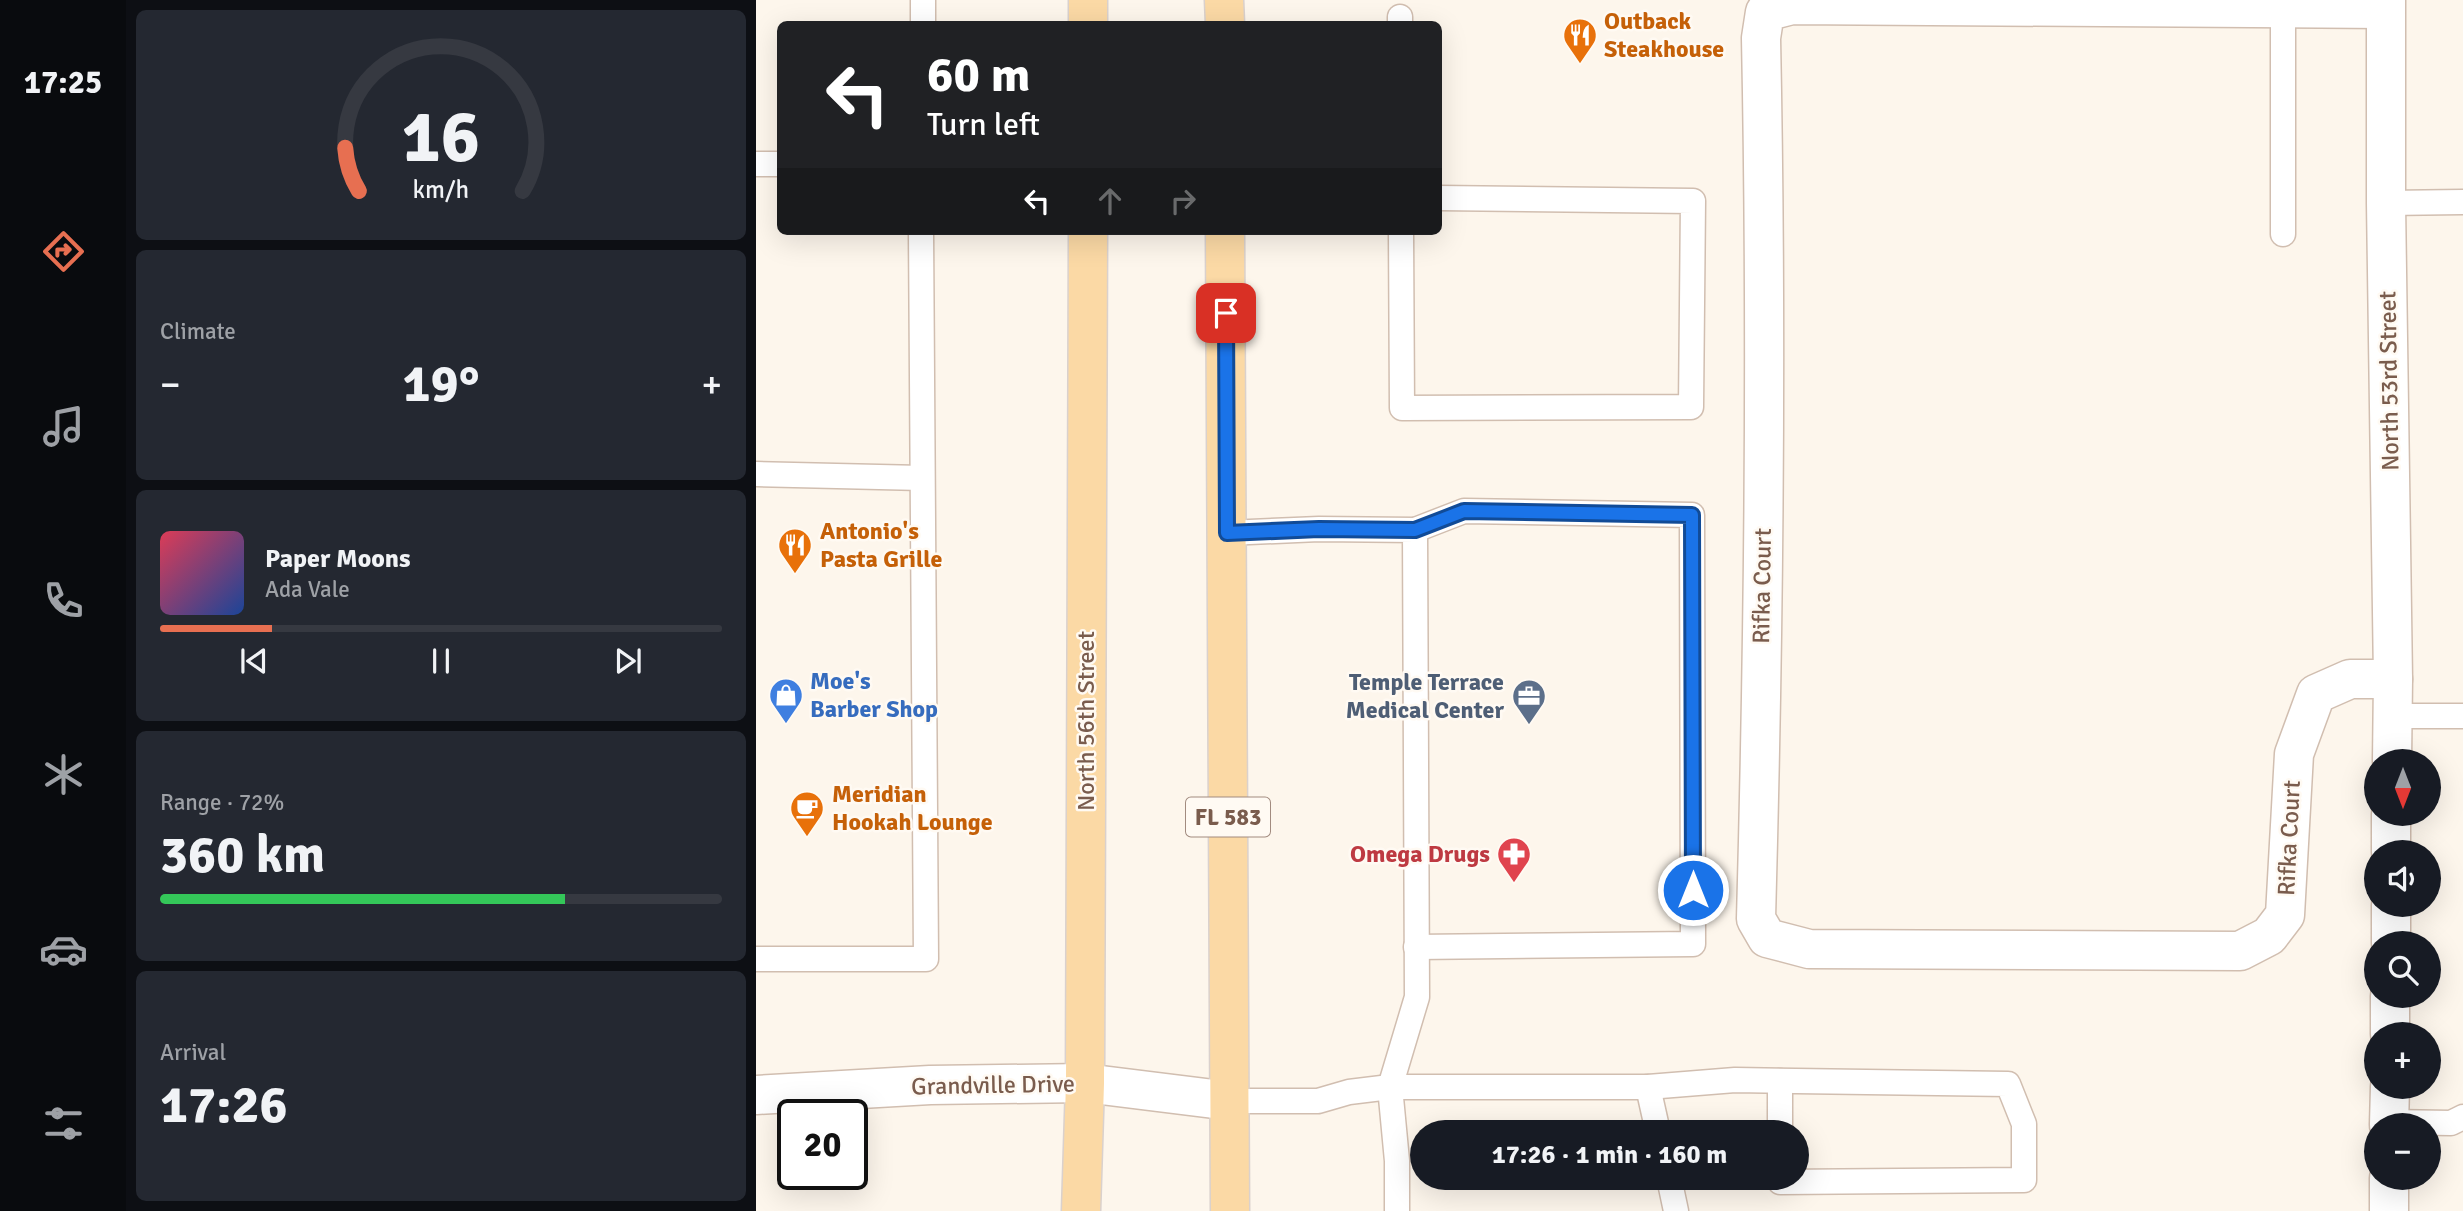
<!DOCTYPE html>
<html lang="en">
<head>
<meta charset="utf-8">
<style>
	body { margin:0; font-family:Signika,sans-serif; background:#242831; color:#f1f3f6; height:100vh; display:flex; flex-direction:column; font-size:26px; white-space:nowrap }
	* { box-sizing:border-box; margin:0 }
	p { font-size:23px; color:#9ea1a6 }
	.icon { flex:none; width:38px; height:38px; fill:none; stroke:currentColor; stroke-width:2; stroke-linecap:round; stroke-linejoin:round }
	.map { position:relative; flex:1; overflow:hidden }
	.details { display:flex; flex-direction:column; gap:10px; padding:10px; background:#0d0f14; width:630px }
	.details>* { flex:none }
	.top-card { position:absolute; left:21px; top:21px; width:665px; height:214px; border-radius:10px; box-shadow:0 7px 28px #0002; background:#202124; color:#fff; overflow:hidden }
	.needle { width:46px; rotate:180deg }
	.tools { position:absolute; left:1608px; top:749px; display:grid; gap:14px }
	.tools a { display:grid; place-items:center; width:77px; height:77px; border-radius:50%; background:#171b24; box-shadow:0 7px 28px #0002; font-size:35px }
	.speed { position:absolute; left:21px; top:1099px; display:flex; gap:14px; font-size:35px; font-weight:700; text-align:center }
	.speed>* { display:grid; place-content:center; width:91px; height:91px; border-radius:50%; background:#171b24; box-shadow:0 7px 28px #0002; line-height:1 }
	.speed .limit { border:4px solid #111; border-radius:10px; background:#fff; color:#111 }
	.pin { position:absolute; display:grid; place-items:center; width:60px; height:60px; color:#fff; margin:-30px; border-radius:14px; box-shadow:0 4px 10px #0006 }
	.me { position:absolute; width:77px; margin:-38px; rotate:0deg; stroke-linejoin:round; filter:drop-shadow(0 0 5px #0008) }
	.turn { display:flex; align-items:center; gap:24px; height:147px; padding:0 35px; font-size:32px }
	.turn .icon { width:91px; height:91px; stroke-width:2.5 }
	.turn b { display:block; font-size:49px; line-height:60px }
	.lanes { display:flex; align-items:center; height:66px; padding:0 35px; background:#0003; justify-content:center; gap:35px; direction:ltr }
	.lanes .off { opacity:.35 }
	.big { font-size:52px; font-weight:700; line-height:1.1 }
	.details .widget { flex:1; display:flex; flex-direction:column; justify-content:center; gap:10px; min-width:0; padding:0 24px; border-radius:10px; background:#242831 }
	.details .dial { align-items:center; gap:0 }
	.dial svg { height:182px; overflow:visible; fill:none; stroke:#363941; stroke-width:7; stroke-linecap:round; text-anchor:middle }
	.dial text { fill:#f1f3f6; stroke:none }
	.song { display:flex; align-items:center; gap:21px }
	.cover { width:84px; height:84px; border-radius:10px; background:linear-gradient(135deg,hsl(350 70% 55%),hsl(220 70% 35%)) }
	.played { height:7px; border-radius:4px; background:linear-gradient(90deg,#e76f51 20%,#363941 20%) }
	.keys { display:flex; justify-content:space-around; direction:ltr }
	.heat { display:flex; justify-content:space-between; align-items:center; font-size:38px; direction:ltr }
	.charge { height:10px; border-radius:5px; background:linear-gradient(90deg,#34c759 72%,#363941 0) }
	.trip { position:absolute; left:654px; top:1120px; width:399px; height:70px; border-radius:35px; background:#171b24; box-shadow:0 7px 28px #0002; font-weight:700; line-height:70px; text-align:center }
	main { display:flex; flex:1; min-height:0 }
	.tab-bar { display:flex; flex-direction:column; width:126px; justify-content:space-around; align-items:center; background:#090b0e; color:#9ea1a6 }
	.tab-bar .icon { width:49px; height:49px }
	.tab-bar .on { color:#e76f51 }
	.tab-bar b { font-size:32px; color:#f1f3f6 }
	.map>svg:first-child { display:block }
</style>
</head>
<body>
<main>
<nav class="tab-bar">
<b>17:25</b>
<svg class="icon on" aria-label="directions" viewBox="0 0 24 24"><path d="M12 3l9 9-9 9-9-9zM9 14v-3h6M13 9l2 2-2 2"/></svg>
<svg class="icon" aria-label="music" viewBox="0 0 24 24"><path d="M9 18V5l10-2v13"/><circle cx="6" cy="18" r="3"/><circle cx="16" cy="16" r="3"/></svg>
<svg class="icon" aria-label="phone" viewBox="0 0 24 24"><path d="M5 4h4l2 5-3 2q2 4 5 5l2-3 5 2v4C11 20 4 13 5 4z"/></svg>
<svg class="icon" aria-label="climate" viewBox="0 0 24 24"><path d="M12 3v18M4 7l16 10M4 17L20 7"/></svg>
<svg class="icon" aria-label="car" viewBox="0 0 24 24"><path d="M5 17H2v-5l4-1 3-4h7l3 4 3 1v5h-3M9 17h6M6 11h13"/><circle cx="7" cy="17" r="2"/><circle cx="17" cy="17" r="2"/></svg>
<svg class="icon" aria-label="filters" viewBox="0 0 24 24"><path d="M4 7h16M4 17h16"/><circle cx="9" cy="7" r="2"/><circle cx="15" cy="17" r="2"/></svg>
</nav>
<section class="details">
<div class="widget dial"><svg viewBox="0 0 100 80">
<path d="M14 69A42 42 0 1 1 86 69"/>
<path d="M14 69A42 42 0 0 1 8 50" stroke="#e76f51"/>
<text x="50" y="56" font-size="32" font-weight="700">16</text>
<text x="50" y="72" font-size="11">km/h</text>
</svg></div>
<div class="widget"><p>Climate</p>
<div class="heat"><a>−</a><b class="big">19°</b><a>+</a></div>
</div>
<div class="widget">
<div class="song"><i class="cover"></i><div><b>Paper Moons</b><p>Ada Vale</p></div></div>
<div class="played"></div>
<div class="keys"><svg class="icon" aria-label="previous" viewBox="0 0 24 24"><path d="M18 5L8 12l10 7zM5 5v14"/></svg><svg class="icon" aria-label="pause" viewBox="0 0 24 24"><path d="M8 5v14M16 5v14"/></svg><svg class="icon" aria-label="next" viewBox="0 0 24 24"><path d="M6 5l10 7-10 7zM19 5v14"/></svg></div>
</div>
<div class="widget"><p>Range · 72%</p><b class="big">360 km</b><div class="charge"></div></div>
<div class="widget"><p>Arrival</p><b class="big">17:26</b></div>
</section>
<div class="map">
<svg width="1707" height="1211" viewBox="0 0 1707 1211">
	<rect width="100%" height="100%" fill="#fdf6ec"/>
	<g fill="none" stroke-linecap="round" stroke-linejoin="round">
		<g stroke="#d1beb0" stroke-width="27">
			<g id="lane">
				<polyline points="644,17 644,24"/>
				<polyline points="167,24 167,0"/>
				<polyline points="0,164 24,164"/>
				<polyline points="1630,203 1707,202"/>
				<polyline points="645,231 646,408 935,407 937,201 682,198"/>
				<polyline points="1527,234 1527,9"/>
				<polyline points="0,474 166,478"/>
				<polyline points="659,530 708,511 936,515 937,944 660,947"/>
				<polyline points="471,533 563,529 659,530 661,997 634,1087 641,1161 641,1211"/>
				<polyline points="1636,716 1707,716"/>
				<polyline points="0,959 170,959 165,231"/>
				<polyline points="892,1087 902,1132"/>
				<polyline points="474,1101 562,1101 593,1092 634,1087 892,1087 979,1080 1252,1084 1268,1124 1268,1180 1024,1182 1024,1178"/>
				<polyline points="1633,1122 1695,1123 1707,1117"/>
				<polyline points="1024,1132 1024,1081"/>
				<polyline points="913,1178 920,1211"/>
			</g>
		</g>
		<g stroke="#d1beb0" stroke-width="41">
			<g id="street">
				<polyline points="1630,0 1630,203 1637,679 1636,761"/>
				<path d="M1629,9L1036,5L1009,12L1005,38C1011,332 1008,626 1000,919L1011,938L1053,949L1484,951L1513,936L1529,915L1538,754L1560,694L1594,679H1637"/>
				<polyline points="1635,852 1635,814"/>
				<polyline points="1635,943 1635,905"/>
				<polyline points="1634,1034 1634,996"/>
				<polyline points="0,1095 174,1085 329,1083 474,1101"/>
				<polyline points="1633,1125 1634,1087"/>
				<polyline points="1633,1178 1633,1211"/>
			</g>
		</g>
		<g stroke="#dad1cd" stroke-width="41">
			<g id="primary">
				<polyline points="468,0 469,24"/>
				<polyline points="332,24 332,0"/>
				<polyline points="469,231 474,1211"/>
				<polyline points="325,1211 329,1083 332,231"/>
			</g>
		</g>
		<use href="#lane" stroke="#fff" stroke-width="24"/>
		<use href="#street" stroke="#fff" stroke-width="38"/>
		<use href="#primary" stroke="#fbd9a5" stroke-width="38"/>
	</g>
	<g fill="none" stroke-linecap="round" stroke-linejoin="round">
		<g stroke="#114b97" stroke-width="18">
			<polyline id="route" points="470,313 471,533 563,529 659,530 708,511 936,515 937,890"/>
		</g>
		<use href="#route" stroke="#1a73e8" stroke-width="12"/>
	</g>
	<defs>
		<g id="restaurant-pin" transform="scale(1.75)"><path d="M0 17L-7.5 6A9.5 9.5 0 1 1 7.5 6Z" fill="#e8710a" stroke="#fffaf3"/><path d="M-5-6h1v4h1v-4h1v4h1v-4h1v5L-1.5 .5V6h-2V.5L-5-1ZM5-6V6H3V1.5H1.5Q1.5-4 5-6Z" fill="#fff"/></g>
		<g id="shop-pin" transform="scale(1.75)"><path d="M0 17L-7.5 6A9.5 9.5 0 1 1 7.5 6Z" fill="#3f7fe0" stroke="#fffaf3"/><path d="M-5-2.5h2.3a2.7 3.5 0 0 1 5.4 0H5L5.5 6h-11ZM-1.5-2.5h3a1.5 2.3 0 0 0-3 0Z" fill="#fff"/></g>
		<g id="office-pin" transform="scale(1.75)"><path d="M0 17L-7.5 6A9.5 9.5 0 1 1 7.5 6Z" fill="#5c6f8a" stroke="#fffaf3"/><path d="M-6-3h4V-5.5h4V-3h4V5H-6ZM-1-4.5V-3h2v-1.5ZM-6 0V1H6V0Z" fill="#fff"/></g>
		<g id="cafe-pin" transform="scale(1.75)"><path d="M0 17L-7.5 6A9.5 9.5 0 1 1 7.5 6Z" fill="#e8710a" stroke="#fffaf3"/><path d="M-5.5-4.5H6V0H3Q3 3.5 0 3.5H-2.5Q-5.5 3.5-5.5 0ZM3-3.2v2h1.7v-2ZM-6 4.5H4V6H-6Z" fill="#fff"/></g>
		<g id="pharmacy-pin" transform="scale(1.75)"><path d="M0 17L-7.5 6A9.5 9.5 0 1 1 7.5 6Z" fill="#e0444e" stroke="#fffaf3"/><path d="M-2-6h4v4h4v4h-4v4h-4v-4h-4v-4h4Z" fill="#fff"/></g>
	</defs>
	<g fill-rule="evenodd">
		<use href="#restaurant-pin" x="824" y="35"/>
		<use href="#restaurant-pin" x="39" y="545"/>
		<use href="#shop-pin" x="30" y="695"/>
		<use href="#office-pin" x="773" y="696"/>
		<use href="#cafe-pin" x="51" y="808"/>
		<use href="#pharmacy-pin" x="758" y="854"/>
	</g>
	<g text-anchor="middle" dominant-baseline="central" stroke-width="5" stroke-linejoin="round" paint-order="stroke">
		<rect fill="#fffaf3" stroke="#a28b7f" stroke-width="2" x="430" y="797.5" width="84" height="39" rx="5"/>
		<g font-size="23" font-weight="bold" fill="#7a5c4d">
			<text x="472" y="817">FL 583</text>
		</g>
		<g font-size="24" font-weight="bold" fill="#c56008" stroke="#fffaf3" text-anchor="start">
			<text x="848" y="21">Outback<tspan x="848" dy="28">Steakhouse</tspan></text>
			<text x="64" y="531">Antonio's<tspan x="64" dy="28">Pasta Grille</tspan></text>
			<text x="76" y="794">Meridian<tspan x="76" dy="28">Hookah Lounge</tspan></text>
		</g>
		<g font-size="24" fill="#7a5c4d" stroke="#fffaf3">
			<text transform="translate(1633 381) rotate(-91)">North 53rd Street</text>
			<text transform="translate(1006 586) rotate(-89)">Rifka Court</text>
			<text transform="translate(330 721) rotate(-90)">North 56th Street</text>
			<text transform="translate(1533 838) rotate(-87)">Rifka Court</text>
			<text transform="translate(237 1085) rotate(-1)">Grandville Drive</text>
		</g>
		<g font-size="24" font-weight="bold" fill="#366cbe" stroke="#fffaf3" text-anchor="start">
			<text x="54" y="681">Moe's<tspan x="54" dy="28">Barber Shop</tspan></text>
		</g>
		<g font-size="24" font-weight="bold" fill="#4e5e75" stroke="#fffaf3" text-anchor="end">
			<text x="748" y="682">Temple Terrace<tspan x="748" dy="28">Medical Center</tspan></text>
		</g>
		<g font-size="24" font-weight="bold" fill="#be3a42" stroke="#fffaf3" text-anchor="end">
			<text x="734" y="854">Omega Drugs</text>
		</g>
	</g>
</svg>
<div class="tools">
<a><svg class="needle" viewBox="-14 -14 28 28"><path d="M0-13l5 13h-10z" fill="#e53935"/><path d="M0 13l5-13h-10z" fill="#9ea1a6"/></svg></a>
<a><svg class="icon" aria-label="sound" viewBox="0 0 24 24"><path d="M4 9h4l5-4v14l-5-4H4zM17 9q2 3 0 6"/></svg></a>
<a><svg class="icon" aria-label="search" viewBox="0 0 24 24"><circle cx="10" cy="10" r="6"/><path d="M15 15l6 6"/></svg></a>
<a>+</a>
<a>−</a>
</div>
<div class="speed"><div class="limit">20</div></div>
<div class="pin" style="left:470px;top:313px;background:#d93025"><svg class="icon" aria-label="arrive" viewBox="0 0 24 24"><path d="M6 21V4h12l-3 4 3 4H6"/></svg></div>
<svg class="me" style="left:937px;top:890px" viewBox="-20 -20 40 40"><circle r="17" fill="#1a73e8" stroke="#fff" stroke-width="3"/><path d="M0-11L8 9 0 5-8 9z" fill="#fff"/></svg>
<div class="trip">17:26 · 1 min · 160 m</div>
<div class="top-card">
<div class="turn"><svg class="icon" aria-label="left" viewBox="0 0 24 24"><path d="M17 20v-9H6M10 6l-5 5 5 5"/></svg><div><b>60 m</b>Turn left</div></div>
<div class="lanes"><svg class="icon" aria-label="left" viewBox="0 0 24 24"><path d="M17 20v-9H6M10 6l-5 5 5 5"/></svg><svg class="icon off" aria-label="ahead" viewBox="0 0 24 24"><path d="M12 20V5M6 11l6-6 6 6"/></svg><svg class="icon off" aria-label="right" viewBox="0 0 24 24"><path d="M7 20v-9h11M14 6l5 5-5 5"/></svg></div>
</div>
</div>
</main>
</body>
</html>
